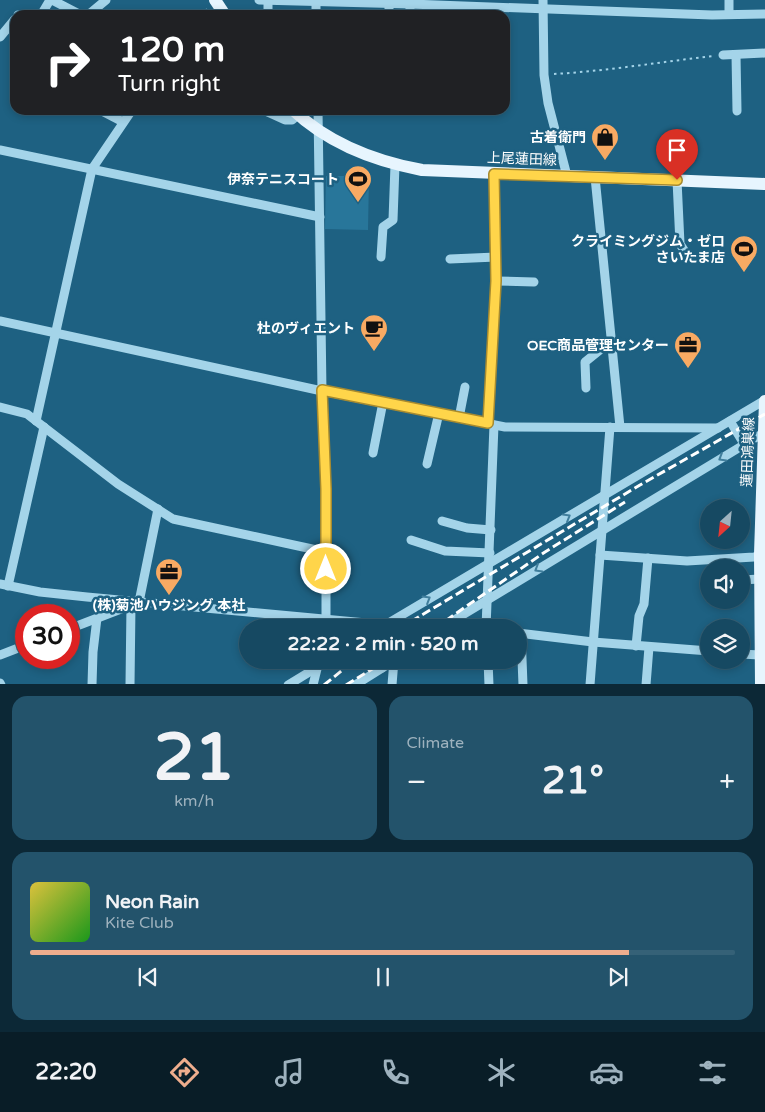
<!DOCTYPE html>
<html lang="en">
<head>
<meta charset="utf-8">
<style>
	body { margin:0; font-family:"Varela Round","Noto Sans JP",sans-serif; background:#23536b; color:#f1f3f6; height:100vh; display:flex; flex-direction:column; font-size:19px; white-space:nowrap }
	* { box-sizing:border-box; margin:0 }
	p { font-size:16px; color:#9eb2be }
	.icon { flex:none; width:28px; height:28px; fill:none; stroke:currentColor; stroke-width:2; stroke-linecap:round; stroke-linejoin:round }
	.map { position:relative; height:684px; overflow:hidden }
	.sheet { display:flex; flex-direction:column; gap:12px; padding:12px; background:#0c2836; flex:1 }
	.sheet>* { flex:none }
	.guide { position:absolute; left:10px; top:10px; width:500px; height:105px; border-radius:15px; box-shadow:0 2px 8px #0003,0 0 0 1px #356177; background:#202124; color:#fff; overflow:hidden }
	.needle { width:32px; rotate:207deg }
	.controls { position:absolute; left:700px; top:499px; display:grid; gap:10px }
	.controls a { display:grid; place-items:center; width:50px; height:50px; border-radius:50%; background:#164962; box-shadow:0 2px 8px #0003,0 0 0 1px #356177; font-size:25px }
	.speed { position:absolute; left:15px; top:604px; display:flex; gap:10px; font-size:25px; font-weight:700; text-align:center }
	.speed>* { display:grid; place-content:center; width:65px; height:65px; border-radius:50%; background:#164962; box-shadow:0 2px 8px #0003,0 0 0 1px #356177; line-height:1 }
	.speed .limit { border:8px solid #d22; background:#fff; color:#111 }
	.pin { position:absolute; display:grid; place-items:center; width:42px; height:42px; color:#fff; margin:-51px -21px; border-radius:50% 50% 50% 0; rotate:-45deg; box-shadow:0 0 5px #0007 }
	.pin .icon { rotate:45deg }
	.me { position:absolute; width:55px; margin:-28px; rotate:0deg; stroke-linejoin:round; filter:drop-shadow(0 0 4px #0008) }
	.turn { display:flex; align-items:center; gap:18px; height:105px; padding:0 25px; font-size:22px }
	.turn .icon { width:65px; height:65px; stroke-width:2.5 }
	.turn b { display:block; font-size:35px; line-height:42px }
	.big { font-size:38px; font-weight:700; line-height:1.1 }
	.sheet .tile { flex:1; display:flex; flex-direction:column; justify-content:center; gap:8px; min-width:0; padding:0 18px; border-radius:15px; background:#23536b }
	.sheet .dial { align-items:center; gap:0 }
	.dial b { font-size:65px; line-height:1 }
	.song { display:flex; align-items:center; gap:15px }
	.cover { width:60px; height:60px; border-radius:8px; background:linear-gradient(135deg,hsl(50 70% 55%),hsl(120 70% 35%)) }
	.played { height:5px; border-radius:2px; background:linear-gradient(90deg,#eead8d 85%,#356177 85%) }
	.keys { display:flex; justify-content:space-around; direction:ltr }
	.heat { display:flex; justify-content:space-between; align-items:center; font-size:28px; direction:ltr }
	.sheet .tiles { flex:1; display:grid; gap:12px; grid-template-columns:1fr 1fr }
	.tile:last-child { grid-column:span 2 }
	.trip { position:absolute; left:239px; top:619px; width:288px; height:50px; border-radius:25px; background:#164962; box-shadow:0 2px 8px #0003,0 0 0 1px #356177; font-weight:700; line-height:50px; text-align:center }
	.tab-bar { display:flex; height:80px; justify-content:space-around; align-items:center; background:#091d27; color:#9eb2be }
	.tab-bar .icon { width:35px; height:35px }
	.tab-bar .on { color:#eead8d }
	.tab-bar b { font-size:22px; color:#f1f3f6 }
	.map>svg:first-child { display:block }
</style>
</head>
<body>
<div class="map">
<svg width="765" height="685" viewBox="0 0 765 685">
	<rect width="100%" height="100%" fill="#1e6182"/>
	<polygon fill="#28769a" points="326,176 369,176 368,230 325,229"/>
	<g fill="none" stroke-linecap="round" stroke-linejoin="round">
		<g stroke="#a4d4e9" stroke-width="2" stroke-dasharray="2.5 4" stroke-linecap="butt">
			<polyline points="203,15 207,9"/>
			<path d="M554,74C607,71 660,62 713,56"/>
		</g>
		<g stroke="#a4d4e9" stroke-width="9">
			<polyline points="52,0 81,15"/>
			<polyline points="259,0 410,4 712,15 765,14"/>
			<polyline points="268,0 268,15"/>
			<polyline points="316,0 316,15"/>
			<polyline points="543,0 544,75 548,103 567,176"/>
			<polyline points="729,0 729,14"/>
			<polyline points="18,15 41,15 50,0"/>
			<polyline points="88,15 106,0"/>
			<polyline points="389,15 389,3"/>
			<polyline points="410,15 410,4"/>
			<polyline points="0,37 15,19"/>
			<polyline points="723,55 765,53"/>
			<polyline points="736,55 737,111"/>
			<polyline points="100,110 123,122"/>
			<polyline points="263,110 285,120 292,120 298,115"/>
			<polyline points="318,110 322,391 326,489 326,620 325,628"/>
			<polyline points="0,150 320,217"/>
			<polyline points="595,177 620,427"/>
			<polyline points="677,180 680,244 689,258"/>
			<polyline points="381,257 383,227 393,220 395,165"/>
			<polyline points="450,259 496,257"/>
			<polyline points="496,281 534,282"/>
			<polyline points="0,321 322,391 505,427 718,428"/>
			<polyline points="586,388 585,362 611,341"/>
			<polyline points="0,407 27,414 118,484 173,519 326,552"/>
			<polyline points="459,418 465,387"/>
			<polyline points="36,421 92,169 132,110"/>
			<polyline points="730,421 744,444"/>
			<polyline points="488,423 496,281 494,174"/>
			<polyline points="373,453 383,402"/>
			<polyline points="427,464 439,413"/>
			<polyline points="442,521 467,528 491,530"/>
			<polyline points="411,540 445,551 490,553"/>
			<polyline points="600,555 687,561 754,557 764,554"/>
			<polyline points="741,580 760,579"/>
			<polyline points="0,584 40,592 87,597 420,628"/>
			<polyline points="8,586 44,427"/>
			<polyline points="139,602 158,509"/>
			<polyline points="380,628 765,400"/>
			<polyline points="441,628 765,432"/>
			<polyline points="486,628 494,425"/>
			<polyline points="69,629 134,604"/>
			<polyline points="518,633 593,642 709,651"/>
			<polyline points="521,633 523,685"/>
			<polyline points="636,646 639,616 644,604 648,558"/>
			<polyline points="741,654 760,655"/>
			<polyline points="0,655 26,645"/>
			<polyline points="375,660 382,668"/>
			<polyline points="488,660 489,685"/>
			<polyline points="0,683 1,685"/>
			<polyline points="92,685 93,652 97,618"/>
			<polyline points="130,685 131,605"/>
			<polyline points="288,685 329,660"/>
			<polyline points="313,685 318,665"/>
			<polyline points="355,685 395,660"/>
			<polyline points="392,685 394,660"/>
			<polyline points="590,685 610,427"/>
			<polyline points="646,685 649,647"/>
		</g>
		<g stroke="#e7f5fe" stroke-width="12">
			<polyline points="215,0 225,15"/>
			<path d="M293,110C329,144 374,161 422,170L765,184"/>
			<polyline points="761,685 760,554 765,401"/>
		</g>
		<g stroke="#fff" stroke-width="3" stroke-dasharray="9 4" stroke-linecap="butt">
			<polyline points="400,628 640,485 765,414"/>
			<polyline points="435,628 545,552 625,502"/>
			<polyline points="324,685 355,660"/>
			<polyline points="346,685 387,660"/>
		</g>
	</g>
	<defs><path id="oneway-chevron" d="M-2-3.5L2.5 0L-2 3.5" fill="none" stroke-width="1.6" stroke-linecap="round" stroke-linejoin="round" transform="scale(1.25)"/></defs>
	<g stroke="#407e9c">
		<use href="#oneway-chevron" transform="translate(722 458) rotate(149)"/>
		<use href="#oneway-chevron" transform="translate(567 517) rotate(-30)"/>
		<use href="#oneway-chevron" transform="translate(538 569) rotate(149)"/>
		<use href="#oneway-chevron" transform="translate(427 599) rotate(-31)"/>
	</g>
	<g fill="none" stroke-linecap="round" stroke-linejoin="round">
		<g stroke="#a68a30" stroke-width="12">
			<polyline id="route" points="326,569 326,489 322,390 488,423 496,281 494,174 677,180"/>
		</g>
		<use href="#route" stroke="#ffd54a" stroke-width="9"/>
	</g>
	<defs>
		<g id="shop-pin" transform="scale(1.4375)"><path d="M0 17L-7.5 6A9.5 9.5 0 1 1 7.5 6Z" fill="#f8aa63" stroke="#1e6182"/><path d="M-5-2.5h2.3a2.7 3.5 0 0 1 5.4 0H5L5.5 6h-11ZM-1.5-2.5h3a1.5 2.3 0 0 0-3 0Z" fill="#111"/></g>
		<g id="stadium-pin" transform="scale(1.4375)"><path d="M0 17L-7.5 6A9.5 9.5 0 1 1 7.5 6Z" fill="#f8aa63" stroke="#1e6182"/><path d="M0-5a6.5 5 0 1 0 0 10a6.5 5 0 1 0 0-10ZM-3.5-1.8h7v3.6h-7Z" fill="#111"/></g>
		<g id="cafe-pin" transform="scale(1.4375)"><path d="M0 17L-7.5 6A9.5 9.5 0 1 1 7.5 6Z" fill="#f8aa63" stroke="#1e6182"/><path d="M-5.5-4.5H6V0H3Q3 3.5 0 3.5H-2.5Q-5.5 3.5-5.5 0ZM3-3.2v2h1.7v-2ZM-6 4.5H4V6H-6Z" fill="#111"/></g>
		<g id="office-pin" transform="scale(1.4375)"><path d="M0 17L-7.5 6A9.5 9.5 0 1 1 7.5 6Z" fill="#f8aa63" stroke="#1e6182"/><path d="M-6-3h4V-5.5h4V-3h4V5H-6ZM-1-4.5V-3h2v-1.5ZM-6 0V1H6V0Z" fill="#111"/></g>
	</defs>
	<g fill-rule="evenodd">
		<use href="#shop-pin" x="605" y="137"/>
		<use href="#stadium-pin" x="358" y="179"/>
		<use href="#stadium-pin" x="744" y="249"/>
		<use href="#cafe-pin" x="374" y="328"/>
		<use href="#office-pin" x="688" y="345"/>
		<use href="#office-pin" x="169" y="572"/>
	</g>
	<g text-anchor="middle" dominant-baseline="central" stroke-width="5" stroke-linejoin="round" paint-order="stroke">
		<g font-size="14" font-weight="bold" fill="#fff" stroke="#1e6182" text-anchor="end">
			<text x="586" y="137">古着衛門</text>
			<text x="339" y="179">伊奈テニスコート</text>
			<text x="725" y="241">クライミングジム・ゼロ<tspan x="725" dy="16">さいたま店</tspan></text>
			<text x="355" y="328">杜のヴィエント</text>
			<text x="669" y="345">OEC商品管理センター</text>
			<text x="169" y="605" text-anchor="middle">(株)菊池ハウジング 本社</text>
		</g>
		<g font-size="14" fill="#fff" stroke="#1e6182">
			<text transform="translate(522 159) rotate(2)">上尾蓮田線</text>
			<text transform="translate(748 452) rotate(-88)">蓮田鴻巣線</text>
		</g>
	</g>
</svg>
<div class="controls">
<a><svg class="needle" viewBox="-14 -14 28 28"><path d="M0-13l5 13h-10z" fill="#e53935"/><path d="M0 13l5-13h-10z" fill="#9eb2be"/></svg></a>
<a><svg class="icon" aria-label="sound" viewBox="0 0 24 24"><path d="M4 9h4l5-4v14l-5-4H4zM17 9q2 3 0 6"/></svg></a>
<a><svg class="icon" aria-label="layers" viewBox="0 0 24 24"><path d="M12 4l9 5-9 5-9-5zM3 14l9 5 9-5"/></svg></a>
</div>
<div class="speed"><div class="limit">30</div></div>
<div class="pin" style="left:677px;top:180px;background:#d93025"><svg class="icon" aria-label="arrive" viewBox="0 0 24 24"><path d="M6 21V4h12l-3 4 3 4H6"/></svg></div>
<svg class="me" style="left:326px;top:569px" viewBox="-20 -20 40 40"><circle r="17" fill="#ffd54a" stroke="#fff" stroke-width="3"/><path d="M0-11L8 9 0 5-8 9z" fill="#fff"/></svg>
<div class="trip">22:22 · 2 min · 520 m</div>
<div class="guide">
<div class="turn"><svg class="icon" aria-label="right" viewBox="0 0 24 24"><path d="M7 20v-9h11M14 6l5 5-5 5"/></svg><div><b>120 m</b>Turn right</div></div>
</div>
</div>
<section class="sheet">
<div class="tiles">
<div class="tile dial"><b>21</b><p>km/h</p></div>
<div class="tile"><p>Climate</p>
<div class="heat"><a>−</a><b class="big">21°</b><a>+</a></div>
</div>
<div class="tile">
<div class="song"><i class="cover"></i><div><b>Neon Rain</b><p>Kite Club</p></div></div>
<div class="played"></div>
<div class="keys"><svg class="icon" aria-label="previous" viewBox="0 0 24 24"><path d="M18 5L8 12l10 7zM5 5v14"/></svg><svg class="icon" aria-label="pause" viewBox="0 0 24 24"><path d="M8 5v14M16 5v14"/></svg><svg class="icon" aria-label="next" viewBox="0 0 24 24"><path d="M6 5l10 7-10 7zM19 5v14"/></svg></div>
</div>
</div>
</section>
<nav class="tab-bar">
<b>22:20</b>
<svg class="icon on" aria-label="directions" viewBox="0 0 24 24"><path d="M12 3l9 9-9 9-9-9zM9 14v-3h6M13 9l2 2-2 2"/></svg>
<svg class="icon" aria-label="music" viewBox="0 0 24 24"><path d="M9 18V5l10-2v13"/><circle cx="6" cy="18" r="3"/><circle cx="16" cy="16" r="3"/></svg>
<svg class="icon" aria-label="phone" viewBox="0 0 24 24"><path d="M5 4h4l2 5-3 2q2 4 5 5l2-3 5 2v4C11 20 4 13 5 4z"/></svg>
<svg class="icon" aria-label="climate" viewBox="0 0 24 24"><path d="M12 3v18M4 7l16 10M4 17L20 7"/></svg>
<svg class="icon" aria-label="car" viewBox="0 0 24 24"><path d="M5 17H2v-5l4-1 3-4h7l3 4 3 1v5h-3M9 17h6M6 11h13"/><circle cx="7" cy="17" r="2"/><circle cx="17" cy="17" r="2"/></svg>
<svg class="icon" aria-label="filters" viewBox="0 0 24 24"><path d="M4 7h16M4 17h16"/><circle cx="9" cy="7" r="2"/><circle cx="15" cy="17" r="2"/></svg>
</nav>
</body>
</html>
